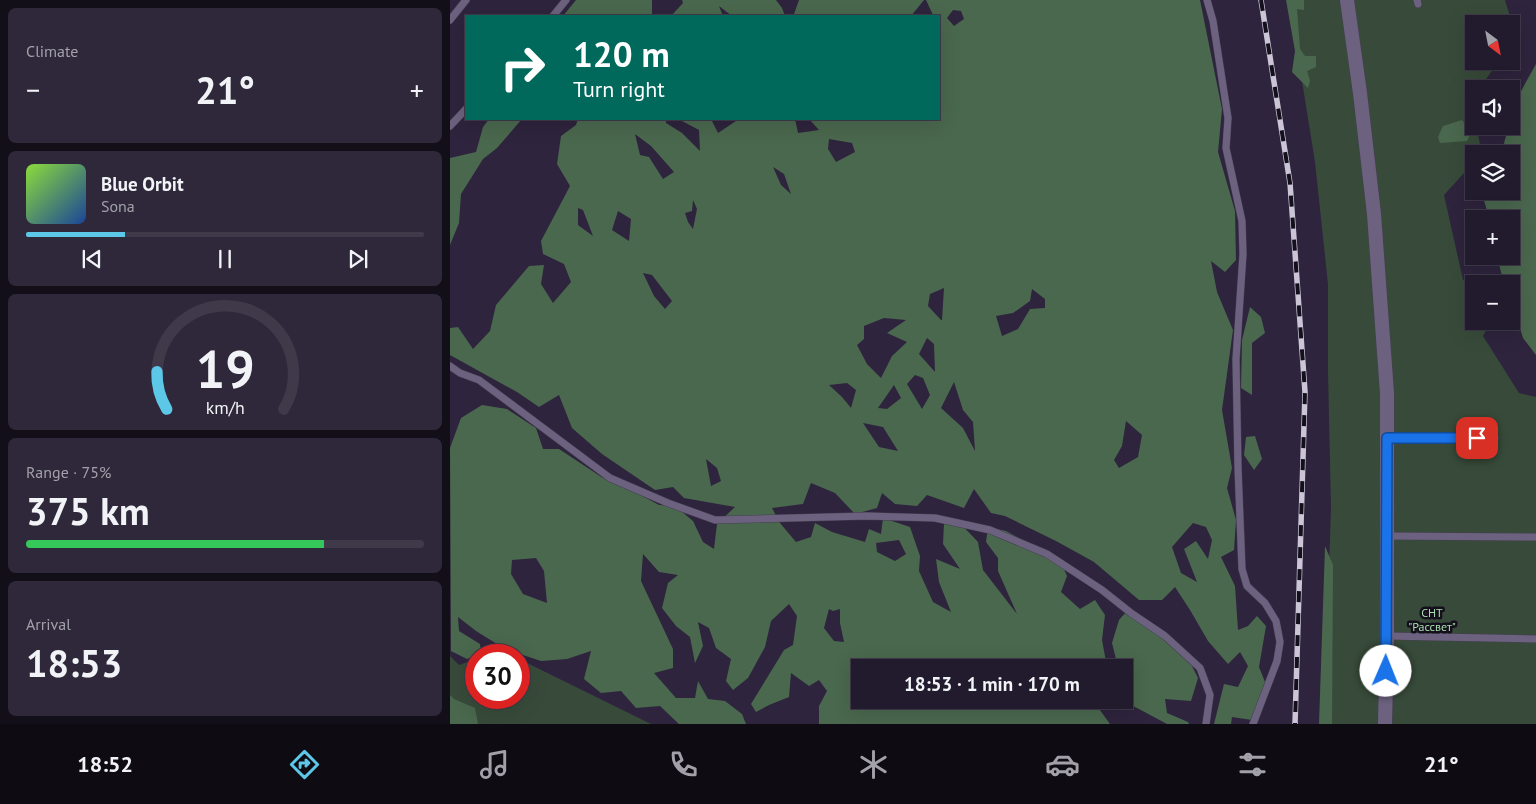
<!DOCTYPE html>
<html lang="en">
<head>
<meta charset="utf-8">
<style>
	body { margin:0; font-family:"PT Sans",sans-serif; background:#2e283a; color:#f1f3f6; height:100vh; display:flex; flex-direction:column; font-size:19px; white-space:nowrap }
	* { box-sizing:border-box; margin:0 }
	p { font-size:16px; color:#a2a1aa }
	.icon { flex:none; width:28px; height:28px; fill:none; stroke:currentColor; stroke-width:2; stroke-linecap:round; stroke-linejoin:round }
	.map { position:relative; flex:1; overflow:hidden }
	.drawer { display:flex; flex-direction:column; gap:8px; padding:8px; background:#130f19; width:450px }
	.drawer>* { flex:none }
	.guide { position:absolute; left:15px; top:15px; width:475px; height:105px; border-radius:0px; box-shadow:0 5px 20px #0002,0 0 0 1px #3f394a; background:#00695c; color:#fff; overflow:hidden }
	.needle { width:32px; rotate:148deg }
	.fabs { position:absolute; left:1015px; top:15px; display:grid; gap:10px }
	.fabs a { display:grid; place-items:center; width:55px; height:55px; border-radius:0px; background:#221b2e; box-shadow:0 5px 20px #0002,0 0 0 1px #3f394a; font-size:25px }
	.speed { position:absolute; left:15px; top:644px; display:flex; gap:10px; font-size:25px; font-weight:700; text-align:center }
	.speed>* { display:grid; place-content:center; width:65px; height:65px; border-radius:50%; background:#221b2e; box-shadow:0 5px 20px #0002,0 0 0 1px #3f394a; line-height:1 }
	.speed .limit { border:8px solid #d22; background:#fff; color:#111 }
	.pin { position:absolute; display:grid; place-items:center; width:42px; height:42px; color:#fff; margin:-21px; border-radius:10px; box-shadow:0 2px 8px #0006 }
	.me { position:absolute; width:55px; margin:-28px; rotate:1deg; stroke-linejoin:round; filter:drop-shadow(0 0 4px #0008) }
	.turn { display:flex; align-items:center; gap:18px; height:105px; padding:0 25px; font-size:22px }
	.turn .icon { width:65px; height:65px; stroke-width:2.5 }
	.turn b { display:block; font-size:35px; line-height:42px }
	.big { font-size:38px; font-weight:700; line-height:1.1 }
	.drawer .widget { flex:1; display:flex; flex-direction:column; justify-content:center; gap:8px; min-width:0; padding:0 18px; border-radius:8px; background:#2e283a }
	.drawer .dial { align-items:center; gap:0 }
	.dial svg { height:130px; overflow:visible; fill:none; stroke:#3f394a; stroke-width:7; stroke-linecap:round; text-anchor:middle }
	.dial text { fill:#f1f3f6; stroke:none }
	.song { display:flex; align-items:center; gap:15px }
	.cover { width:60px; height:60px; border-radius:8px; background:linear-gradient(135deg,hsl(90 70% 55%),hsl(220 70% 35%)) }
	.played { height:5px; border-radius:2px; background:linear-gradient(90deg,#5cc7e7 25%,#3f394a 25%) }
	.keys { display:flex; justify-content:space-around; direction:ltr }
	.heat { display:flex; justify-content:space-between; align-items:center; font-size:28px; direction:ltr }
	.charge { height:8px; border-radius:4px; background:linear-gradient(90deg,#34c759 75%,#3f394a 0) }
	.trip { position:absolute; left:401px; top:659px; width:282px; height:50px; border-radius:0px; background:#221b2e; box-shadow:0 5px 20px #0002,0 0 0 1px #3f394a; font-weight:700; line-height:50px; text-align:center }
	.dock { display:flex; height:80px; justify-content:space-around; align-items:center; background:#0e0b12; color:#a2a1aa }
	.dock .icon { width:35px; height:35px }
	.dock .selected { color:#5cc7e7 }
	.dock b { font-size:22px; color:#f1f3f6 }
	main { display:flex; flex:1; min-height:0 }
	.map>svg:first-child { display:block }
</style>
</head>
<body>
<main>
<section class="drawer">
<div class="widget"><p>Climate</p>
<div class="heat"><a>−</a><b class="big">21°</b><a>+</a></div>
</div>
<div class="widget">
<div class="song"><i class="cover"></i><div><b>Blue Orbit</b><p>Sona</p></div></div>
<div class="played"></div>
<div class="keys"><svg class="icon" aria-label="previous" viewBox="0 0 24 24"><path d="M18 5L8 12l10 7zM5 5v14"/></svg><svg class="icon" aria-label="pause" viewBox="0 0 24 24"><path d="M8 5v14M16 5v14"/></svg><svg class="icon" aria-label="next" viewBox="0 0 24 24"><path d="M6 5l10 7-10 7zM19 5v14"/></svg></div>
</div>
<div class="widget dial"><svg viewBox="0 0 100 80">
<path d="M14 69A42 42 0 1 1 86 69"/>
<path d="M14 69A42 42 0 0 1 8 46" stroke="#5cc7e7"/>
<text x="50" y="56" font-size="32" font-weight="700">19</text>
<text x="50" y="72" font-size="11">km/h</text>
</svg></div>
<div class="widget"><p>Range · 75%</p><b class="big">375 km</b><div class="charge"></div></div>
<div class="widget"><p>Arrival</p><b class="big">18:53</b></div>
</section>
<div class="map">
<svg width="1086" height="724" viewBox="0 0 1086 724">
	<rect width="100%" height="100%" fill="#2e243d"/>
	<g fill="#384b3a">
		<polygon points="839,0 1055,0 1063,27 1061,32 1061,24 1024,24 1024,61 1049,61 1029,89 1024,89 1024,95 1020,99 1024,114 1024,126 1026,126 1032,153 1024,154 1024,162 994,195 1013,280 1044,281 1043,284 1024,284 1024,321 1042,321 1033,336 1069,393 1086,397 1086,724 874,724 881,508 878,370 878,284 865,162"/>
		<polygon points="0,656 9,665 26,659 26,698 69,698 69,659 201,724 0,724"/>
	</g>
	<g fill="#4a684e" fill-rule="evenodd">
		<polygon points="126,0 202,0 202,13 201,16 113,16"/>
		<polygon points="232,0 326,0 332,8 335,16 282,16 269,6 273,16 221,16 233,3"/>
		<polygon points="349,0 474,0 461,16 346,16 344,14"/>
		<path d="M476,0H750L772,109L768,152L785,211L786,260L775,272L761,261L767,292L783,330L772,410L782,468L777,488L786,520L784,550L771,557L785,586L788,630L798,626L807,616L816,626L809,667L815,682L802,720L782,717L781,724H764L774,684L788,687L798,666L790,652L778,664L758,641L740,610L725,587L712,600H689L644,562L606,541L555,516L541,513L524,489L514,508L477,495L467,506L445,504L432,493L427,508L405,514L385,493L361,483L353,504L322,508L330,523L346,542L361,537L365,523L382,532L415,542L419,529L431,534L433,518L460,527L470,556L469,571L483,602L501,612L489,582L486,559L510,569L493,544L494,523L506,519L528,542L533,570L567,614L548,571V558L536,542L538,527L556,531L610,560L617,576L611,592L630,609L645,600L655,615L652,640L657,667L584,668L581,665V668H410V700H636L647,706L660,724H369V706L377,691L369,680L359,686L341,673L339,697L319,705L306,712L301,704L334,650L343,645L347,616L339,604L321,621L315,647L298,678L283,690L276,681L281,659L266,648L259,628L248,622L253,646L245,663L240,637L226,626L212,608L218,583L228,575L209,572L193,554L191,581L223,649V668L204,673L226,698H245L248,681L258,699L275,701L292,714L296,724H229L210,706L186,708L171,691L151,693L134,679L141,651L117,659L91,661L55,649L26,631L8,617L9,631L30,644L31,653L17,659L1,651L0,448L11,418L32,405L57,409L86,428L93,449H109L153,478L170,479L176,487L209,505L225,506L243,521L253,542L264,549L267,524L285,507L234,498L223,487L205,490L152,454L122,428L109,395L89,407L67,392L0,355V328L8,327L23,349L40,331L46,305L79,266L94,265L91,284L103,303L121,282L114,264L93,254L91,241L120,186L107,164L111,136L126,125L128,119H216V123L232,133L250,151L249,130L232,121L231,119H261L268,133L289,119H345L348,133L369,130L359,119H489V16H482L483,15ZM503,10L511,11L514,19L504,26L497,18ZM185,134L201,146L224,172L213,179L199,157L190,155ZM379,139L402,143L405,152L386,162L378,149ZM323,167L334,174L341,194L331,185ZM243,200L247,209L243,229L238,222L235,213L242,211ZM128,208L133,210L143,236L128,225ZM168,211L181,219L179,241L162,230ZM193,273L202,275L222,301L215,309L204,296ZM494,288L492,320H491L478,306L480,294ZM582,289L595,299V308L580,309L568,329L552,336L546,316L563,313L580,301ZM434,318L456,320L437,333L457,342L442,356L431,378L417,364L407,345L414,339V326ZM477,338L484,344L485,372L469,354ZM465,375L473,378L480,395L472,409L457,384ZM504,382L513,410L523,422L525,451L513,428L491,408ZM397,383L406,390L401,408L392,397L379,385ZM444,385L451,398L437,409L428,408ZM676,421L692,435L688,457L669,468L664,460L672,446ZM413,423L433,427L448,451L429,447ZM256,459L267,468L271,481L261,486ZM743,523L756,527L762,540L758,559L746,541L734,549L747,582L731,573L722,547ZM449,540L456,554L445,561L427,552L426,543ZM86,558L94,571L97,603L73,594L61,574L62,560ZM379,609L383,611L390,609V623L394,642L384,641L374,628Z"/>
		<polygon points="836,0 854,0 854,10 847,9 850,49 855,56 866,56 866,67 857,71 860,81 858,88 842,72 845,51"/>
		<path d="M1086,64V355L1073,338L1061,299V284H1054L1047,256H1061V219H1042L1037,211L1033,197L1037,191H1061V175L1064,166L1061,160V154H1059L1054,143L1059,126H1061C1061,104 1076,83 1086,64Z"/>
		<polygon points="39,119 72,119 47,148 33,159 11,194 9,223 0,245 0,158 26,152 33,127"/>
		<polygon points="1012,120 1021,132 1017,141 990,143 988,137 993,126"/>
		<polygon points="800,307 811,317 815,333 802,343 802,395 791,388 792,340"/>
		<polygon points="805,436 812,459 804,470 794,455 796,437"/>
		<polygon points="875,546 883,565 882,724 869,724"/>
		<polygon points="677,611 737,656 748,678 741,701 715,699 717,713 738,722 739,724 717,724 672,700 675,700 675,668 668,667 662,643 669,620"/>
		<polygon points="0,695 4,699 25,708 28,724 0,724"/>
	</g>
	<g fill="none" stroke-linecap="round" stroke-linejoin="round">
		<g stroke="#463e53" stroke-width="8">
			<g id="service">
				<polyline points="757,0 763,21 778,118 776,148 792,221 793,254 786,359 788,468 792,569 797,586 815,603 826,621 830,642 827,661 803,724"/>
				<polyline points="967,0 968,4"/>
				<polyline points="103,16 116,0"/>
				<polyline points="0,20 16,0"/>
				<polyline points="0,126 16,109"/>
				<polyline points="0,366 10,373 29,380 160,478 218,503 265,520 417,516 485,518 540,530 597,554 652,590 681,613 715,636 750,668 760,695 756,724"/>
				<polyline points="937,438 1045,438"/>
				<polyline points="937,536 1086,537"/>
				<polyline points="937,636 1086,639"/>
			</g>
		</g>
		<g stroke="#463e53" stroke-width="15">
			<polyline id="minor" points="897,0 910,93 924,214 937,393 937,636 935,724"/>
		</g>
		<use href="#service" stroke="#6c627f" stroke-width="7"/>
		<use href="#minor" stroke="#6c627f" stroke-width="14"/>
		<g stroke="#cbc5d7" stroke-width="5.5">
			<polyline id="rail" points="811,0 840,183 855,392 845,724"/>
		</g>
		<use href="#rail" stroke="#14101b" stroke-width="4" stroke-dasharray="11" stroke-linecap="butt"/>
	</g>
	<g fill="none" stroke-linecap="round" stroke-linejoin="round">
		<g stroke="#114b97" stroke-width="12">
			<polyline id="route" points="936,671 937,438 1027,438"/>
		</g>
		<use href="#route" stroke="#1a73e8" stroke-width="9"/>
	</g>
	<g text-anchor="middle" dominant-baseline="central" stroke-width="5" stroke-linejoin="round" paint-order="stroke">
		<g font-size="12" fill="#abdfb1" stroke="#14101b">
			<text x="982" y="612">СНТ<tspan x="982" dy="14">"Рассвет"</tspan></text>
		</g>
	</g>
</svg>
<div class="fabs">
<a><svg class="needle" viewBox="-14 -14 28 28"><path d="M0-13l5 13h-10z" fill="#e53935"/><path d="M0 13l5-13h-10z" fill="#a2a1aa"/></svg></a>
<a><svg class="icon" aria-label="sound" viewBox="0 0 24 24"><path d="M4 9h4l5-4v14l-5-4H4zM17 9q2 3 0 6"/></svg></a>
<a><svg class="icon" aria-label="layers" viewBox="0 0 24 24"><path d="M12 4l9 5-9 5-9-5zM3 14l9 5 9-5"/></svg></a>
<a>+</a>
<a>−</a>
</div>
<div class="speed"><div class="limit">30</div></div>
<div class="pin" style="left:1027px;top:438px;background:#d93025"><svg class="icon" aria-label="arrive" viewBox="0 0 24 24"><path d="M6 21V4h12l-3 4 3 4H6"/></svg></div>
<svg class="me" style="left:936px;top:671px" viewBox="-20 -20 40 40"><circle r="19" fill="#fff"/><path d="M0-13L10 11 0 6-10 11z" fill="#1a73e8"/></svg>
<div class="trip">18:53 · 1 min · 170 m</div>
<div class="guide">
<div class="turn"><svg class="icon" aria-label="right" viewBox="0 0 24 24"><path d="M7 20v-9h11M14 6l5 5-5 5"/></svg><div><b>120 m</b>Turn right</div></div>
</div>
</div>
</main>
<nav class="dock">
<b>18:52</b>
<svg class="icon selected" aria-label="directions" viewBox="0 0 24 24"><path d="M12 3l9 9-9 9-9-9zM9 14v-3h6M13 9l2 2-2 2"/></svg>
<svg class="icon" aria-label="music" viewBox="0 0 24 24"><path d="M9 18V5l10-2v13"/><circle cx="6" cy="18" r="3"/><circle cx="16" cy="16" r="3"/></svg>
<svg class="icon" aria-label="phone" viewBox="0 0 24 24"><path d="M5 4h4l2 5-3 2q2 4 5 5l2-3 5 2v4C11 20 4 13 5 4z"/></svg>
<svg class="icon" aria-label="climate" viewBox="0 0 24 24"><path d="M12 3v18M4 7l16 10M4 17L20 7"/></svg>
<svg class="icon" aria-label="car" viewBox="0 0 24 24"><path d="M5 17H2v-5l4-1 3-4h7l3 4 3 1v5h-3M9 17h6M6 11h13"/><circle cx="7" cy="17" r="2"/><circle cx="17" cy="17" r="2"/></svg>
<svg class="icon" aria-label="filters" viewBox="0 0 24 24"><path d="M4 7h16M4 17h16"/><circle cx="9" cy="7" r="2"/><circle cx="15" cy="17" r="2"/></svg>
<b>21°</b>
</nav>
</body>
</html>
